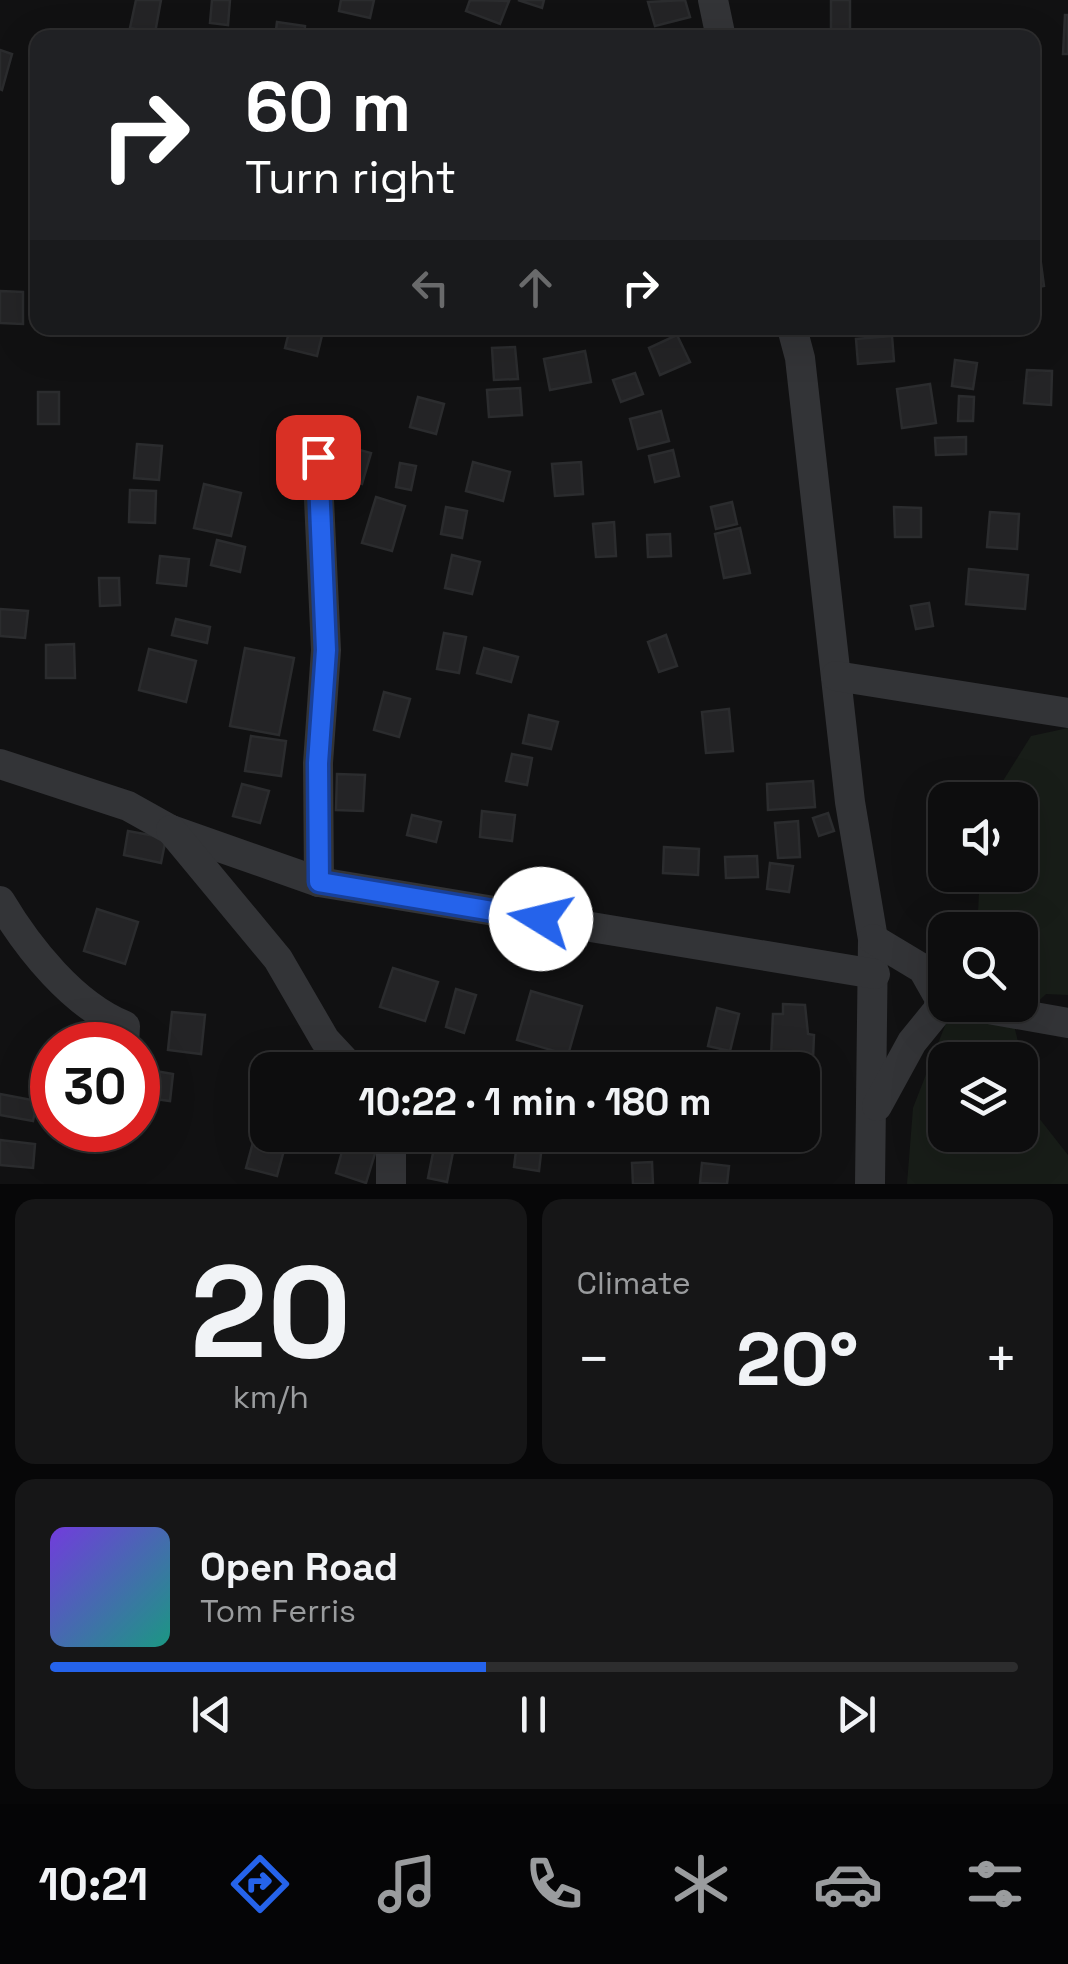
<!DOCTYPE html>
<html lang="en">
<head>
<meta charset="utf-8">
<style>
	body { margin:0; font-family:"Space Grotesk",sans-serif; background:#161617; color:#f1f3f6; height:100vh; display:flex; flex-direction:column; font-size:38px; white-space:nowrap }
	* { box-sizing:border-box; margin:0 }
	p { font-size:32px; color:#9a9c9e }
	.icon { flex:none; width:55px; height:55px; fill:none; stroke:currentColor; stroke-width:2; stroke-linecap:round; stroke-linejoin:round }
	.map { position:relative; height:1184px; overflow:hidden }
	.details { display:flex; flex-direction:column; gap:15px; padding:15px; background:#070708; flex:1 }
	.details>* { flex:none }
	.hud { position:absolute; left:30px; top:30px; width:1010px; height:305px; border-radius:20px; box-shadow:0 10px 40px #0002,0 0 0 2px #2d2d2e; background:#202124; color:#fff; overflow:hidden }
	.buttons { position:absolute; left:928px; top:782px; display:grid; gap:20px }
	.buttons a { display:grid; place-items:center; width:110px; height:110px; border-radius:20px; background:#0d0d0e; box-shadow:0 10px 40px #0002,0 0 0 2px #2d2d2e; font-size:50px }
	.speed { position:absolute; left:30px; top:1022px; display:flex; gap:20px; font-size:50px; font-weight:700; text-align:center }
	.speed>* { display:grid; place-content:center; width:130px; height:130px; border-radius:50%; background:#0d0d0e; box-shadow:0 10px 40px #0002,0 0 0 2px #2d2d2e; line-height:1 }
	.speed .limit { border:15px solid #d22; background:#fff; color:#111 }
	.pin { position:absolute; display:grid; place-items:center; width:85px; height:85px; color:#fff; margin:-42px; border-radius:20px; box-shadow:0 5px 15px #0006 }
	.me { position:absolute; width:110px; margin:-55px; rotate:279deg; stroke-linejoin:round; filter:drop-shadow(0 0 8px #0008) }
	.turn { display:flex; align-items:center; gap:35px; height:210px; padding:0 50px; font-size:45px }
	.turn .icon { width:130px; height:130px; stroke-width:2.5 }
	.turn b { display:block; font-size:70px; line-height:85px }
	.lanes { display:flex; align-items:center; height:95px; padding:0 50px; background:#0003; justify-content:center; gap:50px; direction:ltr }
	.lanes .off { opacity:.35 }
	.big { font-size:75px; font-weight:800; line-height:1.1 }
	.details .widget { flex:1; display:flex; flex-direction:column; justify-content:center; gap:15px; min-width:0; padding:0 35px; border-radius:20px; background:#161617 }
	.details .dial { align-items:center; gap:0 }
	.dial b { font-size:130px; line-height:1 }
	.song { display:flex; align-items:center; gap:30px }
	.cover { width:120px; height:120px; border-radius:15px; background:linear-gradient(135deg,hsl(260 70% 55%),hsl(170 70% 35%)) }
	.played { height:10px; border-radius:5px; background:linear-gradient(90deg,#2563eb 45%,#2d2d2e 45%) }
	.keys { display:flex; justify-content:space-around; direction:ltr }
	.heat { display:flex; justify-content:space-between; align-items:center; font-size:55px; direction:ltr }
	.details .tiles { flex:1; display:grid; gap:15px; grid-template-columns:1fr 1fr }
	.widget:last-child { grid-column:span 2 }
	.trip { position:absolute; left:250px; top:1052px; width:570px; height:100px; border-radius:20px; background:#0d0d0e; box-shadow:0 10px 40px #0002,0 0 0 2px #2d2d2e; font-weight:800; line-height:100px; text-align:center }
	.tabs { display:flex; height:160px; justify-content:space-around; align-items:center; background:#050506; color:#9a9c9e }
	.tabs .icon { width:70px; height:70px }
	.tabs .selected { color:#2563eb }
	.tabs b { font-size:45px; color:#f1f3f6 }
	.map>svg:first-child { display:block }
</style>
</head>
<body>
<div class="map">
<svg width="1068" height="1184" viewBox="0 0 1068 1184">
	<rect width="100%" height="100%" fill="#111112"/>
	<path fill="#181d18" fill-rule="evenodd" d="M1068,728V995L1046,994L1014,1025L1035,1113L1068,1155V1184H907L913,1108L953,1005H1020V930H977L980,875H1020V800H991L1031,736ZM945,1060H1020V1135H945Z"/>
	<g fill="#242426" stroke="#2b2c2e" stroke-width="2.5">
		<polygon points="136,0 161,0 155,33 130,28"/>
		<polygon points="212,0 230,0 228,25 210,23"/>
		<polygon points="341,0 374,0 370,18 339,11"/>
		<polygon points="470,0 509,1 500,24 466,11"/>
		<polygon points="518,0 544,0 542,8"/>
		<polygon points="685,0 690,17 655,26 648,2"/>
		<rect x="831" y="0" width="19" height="36"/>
		<polygon points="1065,15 1068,15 1068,54 1063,54"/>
		<polygon points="277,22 305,26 304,38 275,38"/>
		<polygon points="0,50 12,54 2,90 0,89"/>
		<polygon points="1040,256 1044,286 1032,288 1032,257"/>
		<polygon points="0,291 23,292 23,324 0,323"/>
		<polygon points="290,328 323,331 317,356 285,348"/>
		<polygon points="677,335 690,362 660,375 649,348"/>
		<polygon points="892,336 894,361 858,364 856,339"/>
		<polygon points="515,347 518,379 494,380 492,348"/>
		<polygon points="585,351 591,382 550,390 544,359"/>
		<polygon points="955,360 977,363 973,389 952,386"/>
		<polygon points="1027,370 1052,371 1051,405 1024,403"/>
		<polygon points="635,373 643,394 621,402 613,380"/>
		<polygon points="930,384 936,423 902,428 897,389"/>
		<polygon points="520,388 522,415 489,417 487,390"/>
		<rect x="38" y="392" width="21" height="32"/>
		<polygon points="959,396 974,397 973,421 958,421"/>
		<polygon points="418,397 444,404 436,434 410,427"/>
		<polygon points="661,411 669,441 638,449 630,419"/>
		<polygon points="966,437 966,454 936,455 935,438"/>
		<polygon points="137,444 162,446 159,480 134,478"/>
		<polygon points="338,444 371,453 362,484 329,475"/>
		<polygon points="673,450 679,476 655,482 649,456"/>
		<polygon points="473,462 510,472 503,501 466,491"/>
		<polygon points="581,462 583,494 555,496 552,464"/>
		<polygon points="400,463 416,466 411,490 396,487"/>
		<polygon points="204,484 241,493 231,536 194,528"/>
		<polygon points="130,490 156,491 155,523 129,522"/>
		<polygon points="376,497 405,506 392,551 362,543"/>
		<polygon points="732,502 737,524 716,529 711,507"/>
		<polygon points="446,507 467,511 462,538 441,534"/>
		<polygon points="894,507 921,508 921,537 895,537"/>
		<polygon points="990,512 1019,514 1017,549 987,547"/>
		<polygon points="614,522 616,556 596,557 593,524"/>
		<polygon points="740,528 750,573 724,578 715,534"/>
		<polygon points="670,534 671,556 648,557 647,535"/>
		<polygon points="217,540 245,547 240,572 211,565"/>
		<polygon points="452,555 480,562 472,594 445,588"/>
		<polygon points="160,556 189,559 186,586 157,583"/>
		<polygon points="969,569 1028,575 1025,609 966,604"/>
		<polygon points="99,578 119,578 120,605 100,606"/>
		<polygon points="929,603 933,626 916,629 911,606"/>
		<polygon points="0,609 28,611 25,638 0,636"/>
		<polygon points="176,619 210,627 207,643 172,635"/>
		<polygon points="444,633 466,637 459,673 437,669"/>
		<polygon points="666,635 677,666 659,672 648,642"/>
		<polygon points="74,644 75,678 46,678 46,645"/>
		<polygon points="245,648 294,658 279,735 230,726"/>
		<polygon points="484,648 518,657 511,682 477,673"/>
		<polygon points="149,649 196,661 186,702 139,690"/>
		<polygon points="384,692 410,699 399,737 374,730"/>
		<polygon points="729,709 733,751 706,753 702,712"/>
		<polygon points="529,715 558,722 551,749 523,743"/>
		<polygon points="251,736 286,741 281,776 245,771"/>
		<polygon points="512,754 532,758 527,785 506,781"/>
		<polygon points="337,774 365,775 363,811 336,810"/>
		<polygon points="813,781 815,807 768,810 767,784"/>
		<polygon points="242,784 269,791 260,823 233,816"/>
		<polygon points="482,811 515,815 512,841 480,837"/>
		<polygon points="828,813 834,831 819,836 813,818"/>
		<polygon points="412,815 441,822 436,842 407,835"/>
		<polygon points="798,821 800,857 778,858 775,823"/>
		<polygon points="128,831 166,838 161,863 124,855"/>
		<polygon points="664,847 699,849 698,875 663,873"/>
		<polygon points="757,856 758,877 726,878 725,857"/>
		<polygon points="770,863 793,866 789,892 767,889"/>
		<polygon points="97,909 138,922 125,964 84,951"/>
		<polygon points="393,968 438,982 425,1021 380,1007"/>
		<polygon points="456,989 476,995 464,1033 446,1027"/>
		<polygon points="531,991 582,1006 568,1055 517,1040"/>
		<polygon points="783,1004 805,1005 808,1034 814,1035 813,1059 771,1057 773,1014 783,1014"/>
		<polygon points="717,1008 739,1014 730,1051 708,1046"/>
		<polygon points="172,1012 205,1015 201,1054 168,1050"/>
		<polygon points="405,1059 438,1070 401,1070"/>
		<polygon points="150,1070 173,1074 170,1101 147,1098"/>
		<polygon points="0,1094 37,1101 33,1121 0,1115"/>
		<polygon points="255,1135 286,1143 277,1176 246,1168"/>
		<polygon points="518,1135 543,1136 539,1171 514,1167"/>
		<polygon points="0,1140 35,1144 33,1168 0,1165"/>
		<polygon points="345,1141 376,1150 366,1183 336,1173"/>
		<polygon points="434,1148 453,1152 447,1182 428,1178"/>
		<polygon points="652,1162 653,1184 633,1184 632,1163"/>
		<polygon points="702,1163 729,1166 727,1184 700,1183"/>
	</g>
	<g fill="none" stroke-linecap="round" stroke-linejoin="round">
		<g stroke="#333437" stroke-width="30">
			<polyline points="713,0 721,38"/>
			<polyline points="792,328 800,358 850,802 873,939 870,1184"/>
			<polyline points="317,457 326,650 318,763 319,882"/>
			<polyline points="836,676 1068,713"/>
			<polyline points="0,764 128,806 171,830 319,882 875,974"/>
			<polyline points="171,830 278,959 325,1040 353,1070"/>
			<path d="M0,901C28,948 73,1005 125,1026L124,1045"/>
			<polyline points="873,939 923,969 940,999 938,1010 912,1042 877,1106"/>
			<polyline points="966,1005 1068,1023"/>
			<polyline points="391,1184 391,1135"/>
		</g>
	</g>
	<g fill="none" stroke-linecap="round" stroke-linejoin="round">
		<g stroke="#184099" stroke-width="25">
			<polyline id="route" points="318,457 326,650 318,763 319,882 541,919"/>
		</g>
		<use href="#route" stroke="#2563eb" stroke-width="18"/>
	</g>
</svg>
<div class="buttons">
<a><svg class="icon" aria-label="sound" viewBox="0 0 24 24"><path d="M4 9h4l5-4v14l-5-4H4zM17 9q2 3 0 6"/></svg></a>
<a><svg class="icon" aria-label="search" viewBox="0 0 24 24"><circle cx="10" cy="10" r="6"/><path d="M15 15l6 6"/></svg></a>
<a><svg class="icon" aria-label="layers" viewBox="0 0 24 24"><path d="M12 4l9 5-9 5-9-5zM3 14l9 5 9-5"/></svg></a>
</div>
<div class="speed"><div class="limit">30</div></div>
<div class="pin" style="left:318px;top:457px;background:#d93025"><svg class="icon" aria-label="arrive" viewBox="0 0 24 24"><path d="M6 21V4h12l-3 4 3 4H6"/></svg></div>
<svg class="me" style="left:541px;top:919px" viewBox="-20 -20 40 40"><circle r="19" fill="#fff"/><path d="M0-13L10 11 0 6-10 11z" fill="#2563eb"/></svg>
<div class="trip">10:22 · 1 min · 180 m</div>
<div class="hud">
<div class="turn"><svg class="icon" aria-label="right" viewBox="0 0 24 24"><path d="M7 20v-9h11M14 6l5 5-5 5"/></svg><div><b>60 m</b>Turn right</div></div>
<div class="lanes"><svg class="icon off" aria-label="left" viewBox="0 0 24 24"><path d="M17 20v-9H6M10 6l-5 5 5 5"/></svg><svg class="icon off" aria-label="ahead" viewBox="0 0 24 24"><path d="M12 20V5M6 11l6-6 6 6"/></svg><svg class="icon" aria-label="right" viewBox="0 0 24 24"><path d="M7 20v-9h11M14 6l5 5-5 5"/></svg></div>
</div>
</div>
<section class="details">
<div class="tiles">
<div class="widget dial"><b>20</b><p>km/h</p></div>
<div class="widget"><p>Climate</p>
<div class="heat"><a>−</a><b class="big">20°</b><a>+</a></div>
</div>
<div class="widget">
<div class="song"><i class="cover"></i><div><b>Open Road</b><p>Tom Ferris</p></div></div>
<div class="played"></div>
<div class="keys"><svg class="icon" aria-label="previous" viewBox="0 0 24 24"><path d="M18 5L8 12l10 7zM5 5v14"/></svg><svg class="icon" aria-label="pause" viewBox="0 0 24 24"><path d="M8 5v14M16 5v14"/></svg><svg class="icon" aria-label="next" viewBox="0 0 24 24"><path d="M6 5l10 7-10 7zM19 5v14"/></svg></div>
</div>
</div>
</section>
<nav class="tabs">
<b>10:21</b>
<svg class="icon selected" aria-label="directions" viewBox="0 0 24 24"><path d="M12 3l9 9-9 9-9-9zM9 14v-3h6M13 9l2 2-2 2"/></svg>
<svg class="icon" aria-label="music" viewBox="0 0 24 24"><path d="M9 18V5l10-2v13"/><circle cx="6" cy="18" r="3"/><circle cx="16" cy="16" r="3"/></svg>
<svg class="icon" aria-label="phone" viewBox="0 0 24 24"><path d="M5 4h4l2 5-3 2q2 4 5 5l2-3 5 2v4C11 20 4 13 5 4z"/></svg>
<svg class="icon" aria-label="climate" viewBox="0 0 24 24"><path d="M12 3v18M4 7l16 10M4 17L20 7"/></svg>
<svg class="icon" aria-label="car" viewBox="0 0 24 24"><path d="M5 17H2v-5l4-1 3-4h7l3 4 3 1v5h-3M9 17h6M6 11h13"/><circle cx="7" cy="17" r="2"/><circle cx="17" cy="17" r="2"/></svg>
<svg class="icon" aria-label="filters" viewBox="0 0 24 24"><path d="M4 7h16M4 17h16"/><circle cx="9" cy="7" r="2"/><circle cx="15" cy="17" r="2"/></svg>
</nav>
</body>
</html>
